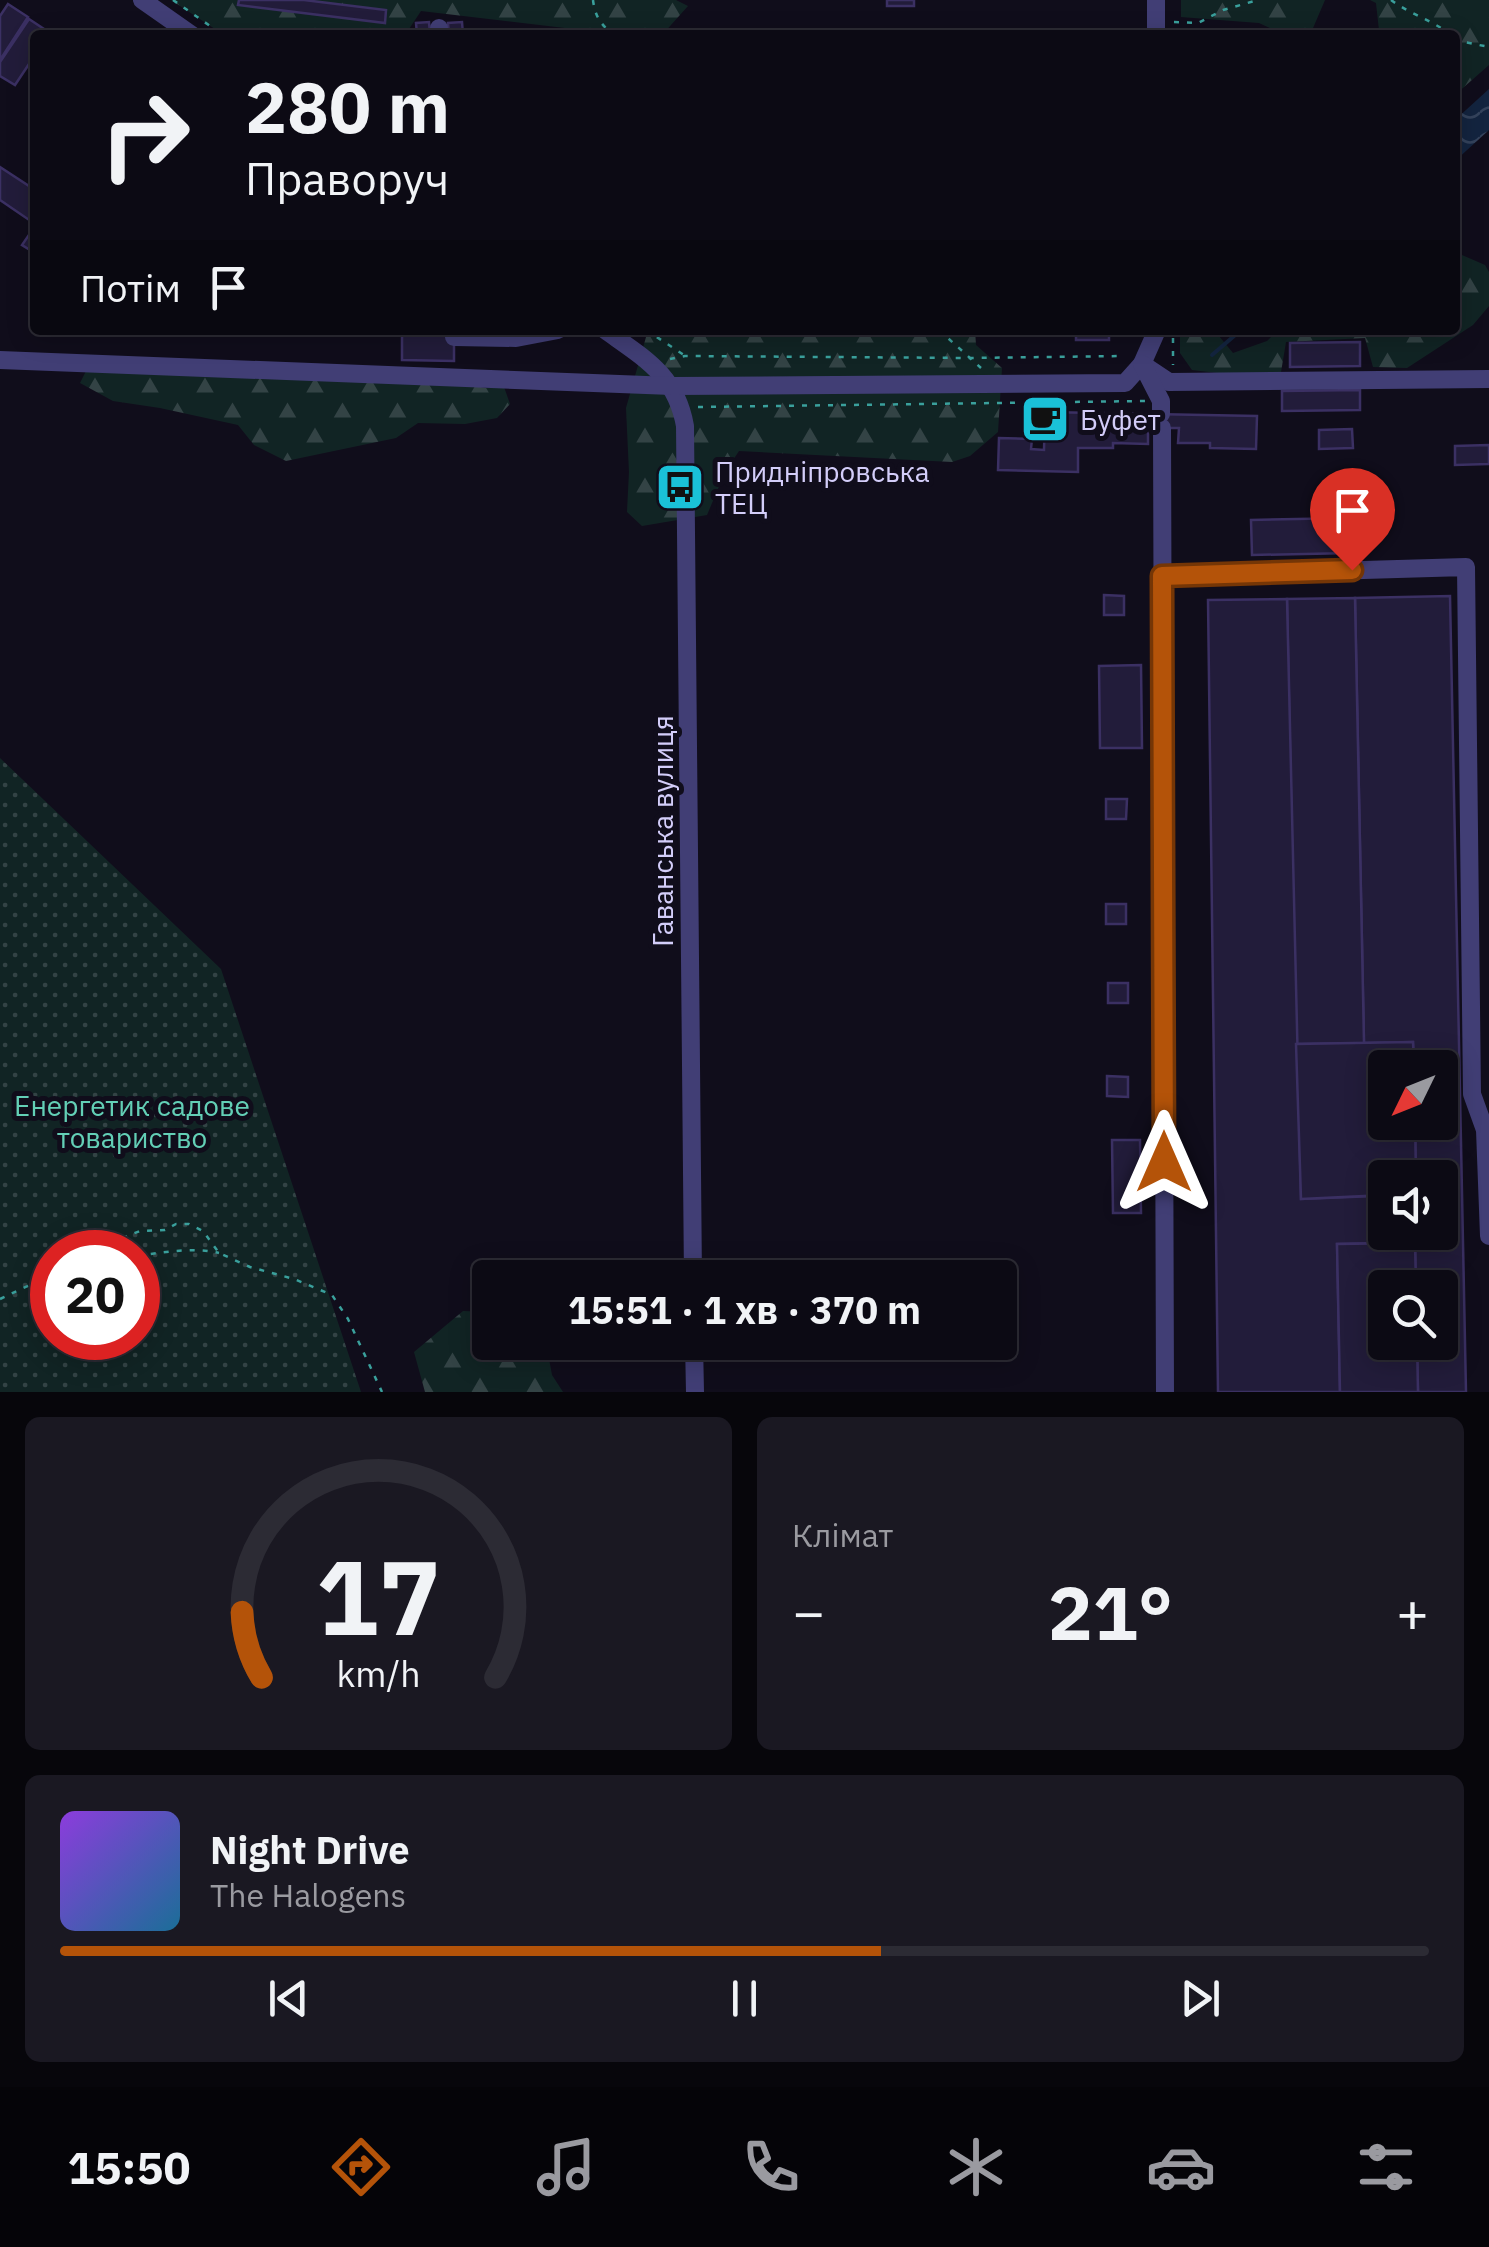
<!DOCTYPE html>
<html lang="uk">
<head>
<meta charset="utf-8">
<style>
	body { margin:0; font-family:"IBM Plex Sans",sans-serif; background:#1a1822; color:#f1f3f6; height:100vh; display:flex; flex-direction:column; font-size:38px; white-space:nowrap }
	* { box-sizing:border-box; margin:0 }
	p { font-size:32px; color:#9a9aa0 }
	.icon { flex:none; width:55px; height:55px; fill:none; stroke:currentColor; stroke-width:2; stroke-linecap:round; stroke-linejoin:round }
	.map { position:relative; height:1392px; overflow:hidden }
	.panel { display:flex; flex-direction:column; gap:25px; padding:25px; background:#07060b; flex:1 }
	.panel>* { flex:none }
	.top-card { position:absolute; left:30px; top:30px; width:1430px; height:305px; border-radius:10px; box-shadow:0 5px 25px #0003,0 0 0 2px #2c2b34; background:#0c0a14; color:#f1f3f6; overflow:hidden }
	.needle { width:65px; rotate:227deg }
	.buttons { position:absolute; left:1368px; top:1050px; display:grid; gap:20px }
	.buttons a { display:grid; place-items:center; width:90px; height:90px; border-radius:10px; background:#0c0a14; box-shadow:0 5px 25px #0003,0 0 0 2px #2c2b34; font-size:50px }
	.speed { position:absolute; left:30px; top:1230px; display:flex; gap:20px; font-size:50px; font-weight:700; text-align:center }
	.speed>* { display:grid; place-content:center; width:130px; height:130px; border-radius:50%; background:#0c0a14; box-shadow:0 5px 25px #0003,0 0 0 2px #2c2b34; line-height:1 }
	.speed .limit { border:15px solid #d22; background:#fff; color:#111 }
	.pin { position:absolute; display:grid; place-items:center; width:85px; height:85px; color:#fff; margin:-102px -42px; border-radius:50% 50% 50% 0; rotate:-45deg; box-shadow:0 0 10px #0007 }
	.pin .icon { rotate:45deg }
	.me { position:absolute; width:110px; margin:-55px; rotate:0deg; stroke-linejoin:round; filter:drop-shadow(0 0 8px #0008) }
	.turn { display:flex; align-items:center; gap:35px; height:210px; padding:0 50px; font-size:45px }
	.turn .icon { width:130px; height:130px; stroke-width:2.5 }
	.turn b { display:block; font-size:70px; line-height:85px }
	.then { display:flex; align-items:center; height:95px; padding:0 50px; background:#0003; gap:20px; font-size:38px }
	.big { font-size:75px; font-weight:800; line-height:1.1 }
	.panel .widget { flex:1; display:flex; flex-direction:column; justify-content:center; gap:15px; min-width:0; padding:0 35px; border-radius:15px; background:#1a1822 }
	.panel .dial { align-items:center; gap:0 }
	.dial svg { height:260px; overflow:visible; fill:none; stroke:#2c2b34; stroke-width:7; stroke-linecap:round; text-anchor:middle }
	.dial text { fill:#f1f3f6; stroke:none }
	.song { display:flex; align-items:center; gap:30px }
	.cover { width:120px; height:120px; border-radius:15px; background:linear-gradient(135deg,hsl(270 70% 55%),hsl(200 70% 35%)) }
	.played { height:10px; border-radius:5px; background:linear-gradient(90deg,#b45309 60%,#2c2b34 60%) }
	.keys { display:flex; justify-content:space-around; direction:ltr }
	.heat { display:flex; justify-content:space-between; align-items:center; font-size:55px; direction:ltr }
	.panel .tiles { flex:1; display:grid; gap:25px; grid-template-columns:1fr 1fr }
	.widget:last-child { grid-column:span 2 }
	.trip { position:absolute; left:472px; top:1260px; width:545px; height:100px; border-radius:10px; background:#0c0a14; box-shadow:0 5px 25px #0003,0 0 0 2px #2c2b34; font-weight:800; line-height:100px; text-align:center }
	.tab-bar { display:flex; height:160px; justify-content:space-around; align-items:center; background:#050408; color:#9a9aa0 }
	.tab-bar .icon { width:70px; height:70px }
	.tab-bar .selected { color:#b45309 }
	.tab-bar b { font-size:45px; color:#f1f3f6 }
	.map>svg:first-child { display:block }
</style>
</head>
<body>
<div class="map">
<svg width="1489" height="1392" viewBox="0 0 1489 1392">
	<defs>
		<pattern id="grass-dots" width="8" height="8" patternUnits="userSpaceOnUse" patternTransform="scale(2.5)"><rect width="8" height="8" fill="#112424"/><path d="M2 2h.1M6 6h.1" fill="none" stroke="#334345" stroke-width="1.8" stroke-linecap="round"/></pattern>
		<pattern id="forest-firs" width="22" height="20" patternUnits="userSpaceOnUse" patternTransform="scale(2.5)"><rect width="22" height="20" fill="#112424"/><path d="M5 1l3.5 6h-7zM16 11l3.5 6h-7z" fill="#334345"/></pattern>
		<pattern id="water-waves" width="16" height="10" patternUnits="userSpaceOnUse" patternTransform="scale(2.5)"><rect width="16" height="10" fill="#13243f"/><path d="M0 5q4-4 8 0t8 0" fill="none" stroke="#34435c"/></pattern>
	</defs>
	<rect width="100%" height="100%" fill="#100d1b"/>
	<path fill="url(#grass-dots)" fill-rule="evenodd" d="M0,758L221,969L361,1392H0ZM52,1252H138V1338H52Z"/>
	<g fill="url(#forest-firs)">
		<polygon points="171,0 676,0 688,6 662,35 624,35 421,11 405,35 224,35"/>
		<polygon points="1181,0 1325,0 1310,35 1285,35 1259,23 1181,17"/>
		<polygon points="1370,0 1489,0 1489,65 1455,95 1455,35 1374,35 1379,30 1376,3"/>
		<polygon points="1455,252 1485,265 1489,272 1489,306 1473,325 1407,368 1373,367 1365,338 1286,342 1281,372 1243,376 1192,370 1180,353 1180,330 1214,330 1233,353 1267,341 1278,330 1455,330"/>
		<polygon points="648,330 975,330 976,345 1002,368 998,432 970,456 952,462 739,451 725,472 707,515 642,526 627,512 629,472 626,408"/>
		<polygon points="86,371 455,382 486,388 504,387 510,404 497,418 465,424 418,423 396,438 286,461 254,445 238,425 160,408 113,401 80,383"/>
		<polygon points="463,1311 490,1312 490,1342 546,1343 552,1375 563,1392 425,1392 414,1352"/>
	</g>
	<polygon fill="url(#water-waves)" points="1489,89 1489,130 1455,161 1455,120"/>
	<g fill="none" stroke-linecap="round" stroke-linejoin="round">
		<polyline stroke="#13243f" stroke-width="4" points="1212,355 1241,330"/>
	</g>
	<g fill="#221c3a" stroke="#3b3063" stroke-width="2.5">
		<polygon points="239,0 304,0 386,10 385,23 238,5"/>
		<rect x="887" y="0" width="27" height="6"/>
		<polygon points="8,4 28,17 0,60 0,16"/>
		<polygon points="29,19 50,33 35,35 35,55 15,85 0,76 0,62"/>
		<polygon points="429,22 430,35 417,35 416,23"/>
		<polygon points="462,22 463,35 449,35 448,23"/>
		<polygon points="0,167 35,190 35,224 0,200"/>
		<polygon points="35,226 35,253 22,245"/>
		<rect x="237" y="330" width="65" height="4"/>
		<polygon points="402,330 454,330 454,361 402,360"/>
		<rect x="1076" y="330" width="33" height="10"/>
		<polygon points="1360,342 1360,366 1290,367 1290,343"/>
		<polygon points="1360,390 1360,410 1282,411 1282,391"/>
		<polygon points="1045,412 1257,416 1256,449 1210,448 1210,443 1178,443 1179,428 1148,428 1148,444 1113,443 1113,448 1078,448 1078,472 998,470 999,438 1032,439 1031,449 1044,450"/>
		<polygon points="1352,429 1353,448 1319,449 1319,430"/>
		<polygon points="1489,445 1489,464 1455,465 1455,446"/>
		<polygon points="1349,518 1350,553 1252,555 1251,520"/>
		<polygon points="1104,595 1124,596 1124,615 1104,615"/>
		<polygon points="1450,596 1466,1392 1418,1392 1417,1342 1440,1342 1440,1288 1416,1288 1415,1243 1376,1243 1375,1196 1385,1195 1385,1232 1440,1232 1440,1178 1416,1178 1415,1122 1440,1122 1440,1068 1414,1068 1413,1042 1364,1043 1355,598"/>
		<polygon points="1355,598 1364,1043 1296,1044 1287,599"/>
		<polygon points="1287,599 1301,1199 1375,1196 1376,1243 1337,1244 1340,1392 1218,1392 1208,600"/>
		<polygon points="1141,665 1142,748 1100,748 1099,666"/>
		<polygon points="1106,799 1127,799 1126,819 1106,819"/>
		<rect x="1106" y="904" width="20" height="20"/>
		<rect x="1108" y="983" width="20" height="20"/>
		<polygon points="1413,1042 1414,1068 1385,1068 1385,1122 1415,1122 1416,1178 1385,1178 1385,1195 1301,1199 1296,1044"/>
		<polygon points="1107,1076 1128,1077 1128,1097 1107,1096"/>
		<polygon points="1112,1140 1140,1140 1141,1213 1113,1213"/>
		<polygon points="1415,1243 1416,1288 1385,1288 1385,1342 1417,1342 1418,1392 1340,1392 1337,1244"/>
	</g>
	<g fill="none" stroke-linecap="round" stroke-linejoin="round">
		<g stroke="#3aa09c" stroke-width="2.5" stroke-dasharray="5 8" stroke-linecap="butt">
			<polyline points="173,0 223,35"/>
			<path d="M593,0C595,17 601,24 613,35"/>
			<path d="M1391,0C1410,14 1432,20 1451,35"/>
			<polyline points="1174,22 1198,23 1223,10 1258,0"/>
			<polyline points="1455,38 1459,41 1489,47"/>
			<polyline points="646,330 684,355"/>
			<polyline points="939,330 981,368"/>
			<polyline points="1173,338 1173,365"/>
			<polyline points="670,359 685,356 971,358 1123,356"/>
			<polyline points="698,407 1145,401"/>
			<polyline points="86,1252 140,1231 165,1230 176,1224 189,1224 203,1231 219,1253 250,1267 294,1279 332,1295 348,1319 382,1392"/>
			<path d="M138,1256C164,1252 193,1247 219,1253"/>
			<polyline points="0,1299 32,1284 52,1279"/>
		</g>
		<g stroke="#413e75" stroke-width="18">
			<polyline points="142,0 192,35"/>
			<polyline points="1156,0 1156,35"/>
			<polyline points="439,28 439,35"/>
			<path d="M605,330C644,358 676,375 685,426L693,1278"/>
			<polyline points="454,337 516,338 558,330"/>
			<polyline points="0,360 672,386 1125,383 1142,364 1157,330"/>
			<polyline points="1142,364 1169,382 1489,379"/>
			<polyline points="1142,364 1161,401 1161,414"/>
			<polyline points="1162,428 1165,1392"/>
			<polyline points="1162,576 1466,567 1472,1094 1485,1130 1489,1236"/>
			<polyline points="694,1342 695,1392"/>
		</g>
	</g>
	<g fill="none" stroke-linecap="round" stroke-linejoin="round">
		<g stroke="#753606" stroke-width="25">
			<polyline id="route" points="1164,1162 1162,576 1352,570"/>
		</g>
		<use href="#route" stroke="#b45309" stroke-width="18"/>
	</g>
	<defs>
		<g id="cafe-square" transform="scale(2.5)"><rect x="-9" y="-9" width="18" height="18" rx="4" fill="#1ac1d8" stroke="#100d1b"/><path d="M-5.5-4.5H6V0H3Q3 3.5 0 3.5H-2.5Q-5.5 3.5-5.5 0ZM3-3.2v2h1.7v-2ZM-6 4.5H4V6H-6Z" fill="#111"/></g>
		<g id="bus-square" transform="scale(2.5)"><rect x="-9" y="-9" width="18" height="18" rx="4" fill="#1ac1d8" stroke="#100d1b"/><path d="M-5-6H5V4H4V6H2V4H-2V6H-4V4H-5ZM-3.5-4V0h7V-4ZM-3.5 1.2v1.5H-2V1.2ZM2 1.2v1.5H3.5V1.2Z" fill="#111"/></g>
	</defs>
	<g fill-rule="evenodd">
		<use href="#cafe-square" x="1045" y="419"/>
		<use href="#bus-square" x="680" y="487"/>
	</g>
	<g text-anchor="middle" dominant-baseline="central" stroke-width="10" stroke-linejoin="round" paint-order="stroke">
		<g font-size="28" fill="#d3cdf9" stroke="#100d1b" text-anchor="start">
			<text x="1080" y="419">Буфет</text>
			<text x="715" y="471">Придніпровська<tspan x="715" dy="32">ТЕЦ</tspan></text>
		</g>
		<g font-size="28" fill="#d3cdf9" stroke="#100d1b">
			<text transform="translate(662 831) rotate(-90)">Гаванська вулиця</text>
		</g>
		<g font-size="28" fill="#63cfb6" stroke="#100d1b">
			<text x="132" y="1105">Енергетик садове<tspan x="132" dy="32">товариство</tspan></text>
		</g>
	</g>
</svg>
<div class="buttons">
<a><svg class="needle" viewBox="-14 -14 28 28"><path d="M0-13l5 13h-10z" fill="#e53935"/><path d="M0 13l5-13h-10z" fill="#9a9aa0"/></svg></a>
<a><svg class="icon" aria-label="sound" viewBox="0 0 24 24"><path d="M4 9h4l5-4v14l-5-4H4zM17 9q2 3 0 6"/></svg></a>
<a><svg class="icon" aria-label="search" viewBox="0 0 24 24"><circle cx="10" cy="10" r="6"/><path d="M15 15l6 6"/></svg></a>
</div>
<div class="speed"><div class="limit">20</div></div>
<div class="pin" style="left:1352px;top:570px;background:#d93025"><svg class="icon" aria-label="arrive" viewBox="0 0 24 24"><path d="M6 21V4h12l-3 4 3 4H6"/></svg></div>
<svg class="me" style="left:1164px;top:1162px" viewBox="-20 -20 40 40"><path d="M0-17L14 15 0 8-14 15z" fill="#b45309" stroke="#fff" stroke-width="4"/></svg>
<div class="trip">15:51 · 1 хв · 370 m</div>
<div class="top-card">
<div class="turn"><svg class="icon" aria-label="right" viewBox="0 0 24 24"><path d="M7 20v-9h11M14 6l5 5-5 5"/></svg><div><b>280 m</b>Праворуч</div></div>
<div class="then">Потім<svg class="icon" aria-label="arrive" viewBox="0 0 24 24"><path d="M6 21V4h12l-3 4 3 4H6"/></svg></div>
</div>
</div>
<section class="panel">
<div class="tiles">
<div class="widget dial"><svg viewBox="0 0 100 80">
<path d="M14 69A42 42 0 1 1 86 69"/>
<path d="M14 69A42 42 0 0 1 8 49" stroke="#b45309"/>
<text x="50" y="56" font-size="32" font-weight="700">17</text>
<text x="50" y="72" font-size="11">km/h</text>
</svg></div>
<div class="widget"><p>Клімат</p>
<div class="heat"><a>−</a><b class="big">21°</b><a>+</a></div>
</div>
<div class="widget">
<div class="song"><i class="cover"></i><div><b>Night Drive</b><p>The Halogens</p></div></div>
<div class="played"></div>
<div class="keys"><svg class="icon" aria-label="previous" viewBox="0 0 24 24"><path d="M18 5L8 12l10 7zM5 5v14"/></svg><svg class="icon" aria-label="pause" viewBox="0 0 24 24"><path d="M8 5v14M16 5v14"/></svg><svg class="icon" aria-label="next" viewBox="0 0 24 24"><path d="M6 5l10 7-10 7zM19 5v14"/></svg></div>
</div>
</div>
</section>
<nav class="tab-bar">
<b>15:50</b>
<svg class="icon selected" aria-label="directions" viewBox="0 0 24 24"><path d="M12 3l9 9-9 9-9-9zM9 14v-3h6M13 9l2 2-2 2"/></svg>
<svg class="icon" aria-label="music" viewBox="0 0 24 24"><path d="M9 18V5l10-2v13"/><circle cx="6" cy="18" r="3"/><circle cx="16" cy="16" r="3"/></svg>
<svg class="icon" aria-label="phone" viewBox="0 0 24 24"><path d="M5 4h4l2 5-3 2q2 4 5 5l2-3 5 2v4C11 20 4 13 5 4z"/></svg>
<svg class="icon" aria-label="climate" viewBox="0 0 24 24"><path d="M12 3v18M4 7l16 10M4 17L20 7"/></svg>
<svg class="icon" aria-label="car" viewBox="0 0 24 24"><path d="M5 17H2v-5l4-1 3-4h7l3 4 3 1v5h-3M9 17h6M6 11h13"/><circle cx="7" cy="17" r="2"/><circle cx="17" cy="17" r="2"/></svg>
<svg class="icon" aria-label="filters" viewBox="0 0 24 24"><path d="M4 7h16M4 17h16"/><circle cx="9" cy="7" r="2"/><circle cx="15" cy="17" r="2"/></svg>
</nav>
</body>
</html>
